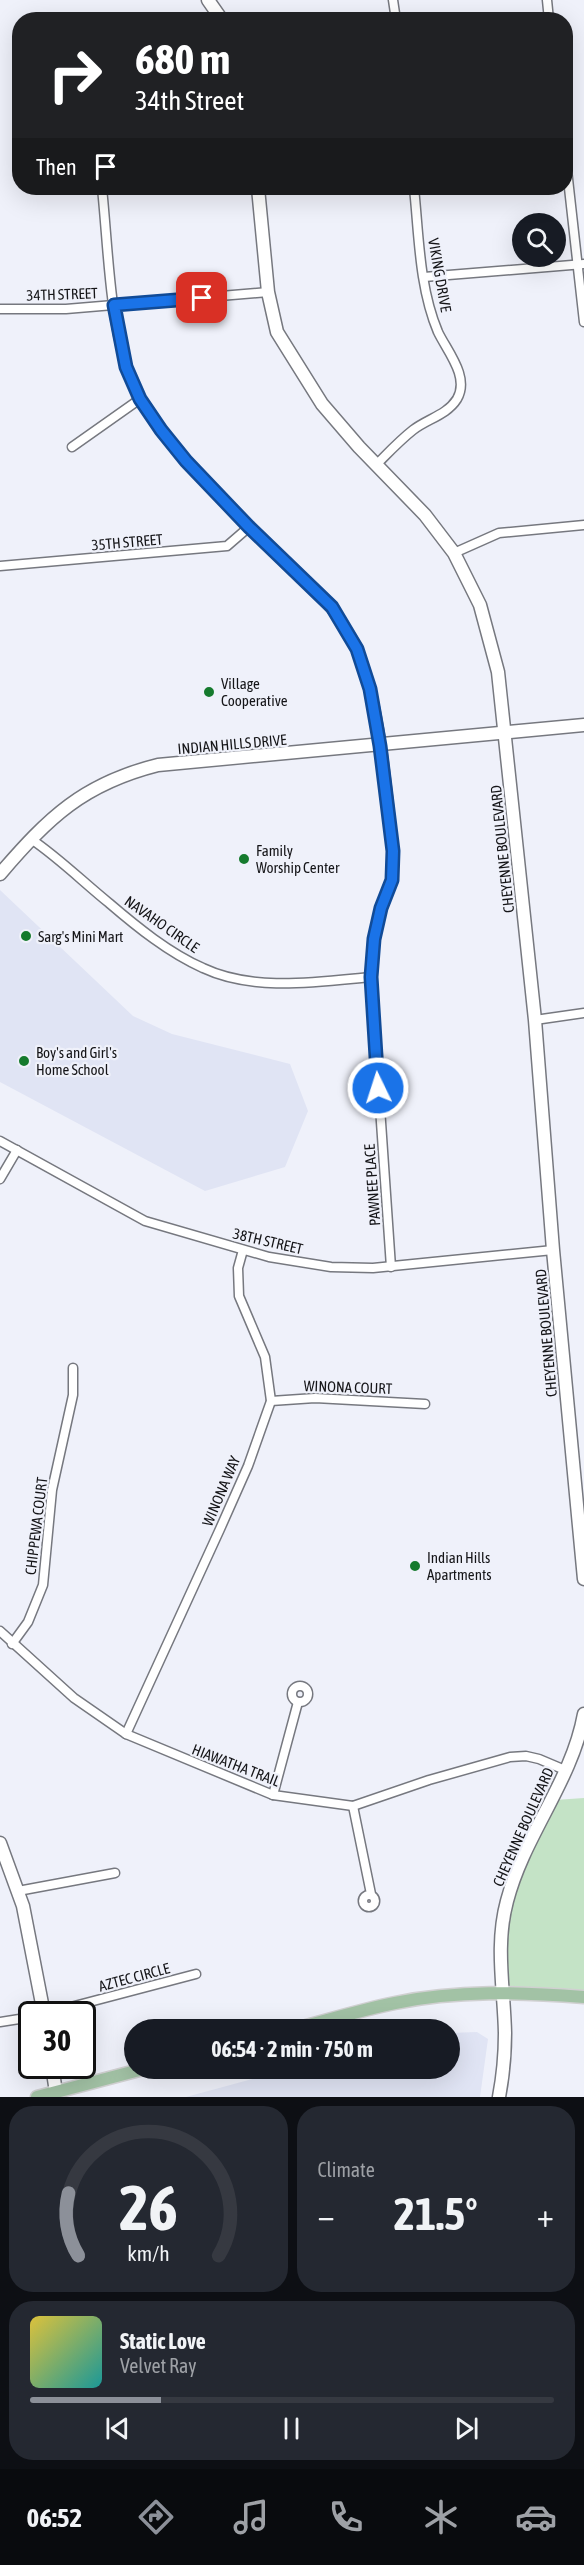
<!DOCTYPE html>
<html lang="en">
<head>
<meta charset="utf-8">
<style>
	body { margin:0; font-family:"Asap Condensed",sans-serif; background:#242831; color:#f1f3f6; height:100vh; display:flex; flex-direction:column; font-size:22px; white-space:nowrap }
	* { box-sizing:border-box; margin:0 }
	p { font-size:20px; color:#9ea1a6 }
	.icon { flex:none; width:33px; height:33px; fill:none; stroke:currentColor; stroke-width:2; stroke-linecap:round; stroke-linejoin:round }
	.map { position:relative; height:2097px; overflow:hidden }
	.drawer { display:flex; flex-direction:column; gap:9px; padding:9px; background:#0d0f14; flex:1 }
	.drawer>* { flex:none }
	.banner { position:absolute; left:12px; top:12px; width:561px; height:183px; border-radius:24px; box-shadow:0 6px 24px #0002; background:#202124; color:#fff; overflow:hidden }
	.fabs { position:absolute; left:512px; top:213px; display:grid; gap:12px }
	.fabs a { display:grid; place-items:center; width:54px; height:54px; border-radius:50%; background:#171b24; box-shadow:0 6px 24px #0002; font-size:30px }
	.speed { position:absolute; left:18px; top:2001px; display:flex; gap:12px; font-size:30px; font-weight:700; text-align:center }
	.speed>* { display:grid; place-content:center; width:78px; height:78px; border-radius:50%; background:#171b24; box-shadow:0 6px 24px #0002; line-height:1 }
	.speed .limit { border:3px solid #111; border-radius:9px; background:#fff; color:#111 }
	.pin { position:absolute; display:grid; place-items:center; width:51px; height:51px; color:#fff; margin:-26px; border-radius:12px; box-shadow:0 3px 9px #0006 }
	.me { position:absolute; width:66px; margin:-33px; rotate:356deg; stroke-linejoin:round; filter:drop-shadow(0 0 4px #0008) }
	.turn { display:flex; align-items:center; gap:21px; height:126px; padding:0 24px; font-size:27px }
	.turn .icon { width:78px; height:78px; stroke-width:2.5 }
	.turn b { display:block; font-size:42px; line-height:51px }
	.then { display:flex; align-items:center; height:57px; padding:0 24px; background:#0003; gap:12px; font-size:22px }
	.big { font-size:45px; font-weight:700; line-height:1.1 }
	.drawer .card { flex:1; display:flex; flex-direction:column; justify-content:center; gap:9px; min-width:0; padding:0 21px; border-radius:24px; background:#242831 }
	.drawer .dial { align-items:center; gap:0 }
	.dial svg { height:156px; overflow:visible; fill:none; stroke:#363941; stroke-width:7; stroke-linecap:round; text-anchor:middle }
	.dial text { fill:#f1f3f6; stroke:none }
	.song { display:flex; align-items:center; gap:18px }
	.cover { width:72px; height:72px; border-radius:9px; background:linear-gradient(135deg,hsl(50 70% 55%),hsl(180 70% 35%)) }
	.played { height:6px; border-radius:3px; background:linear-gradient(90deg,#8c9099 25%,#363941 25%) }
	.keys { display:flex; justify-content:space-around; direction:ltr }
	.heat { display:flex; justify-content:space-between; align-items:center; font-size:33px; direction:ltr }
	.drawer .tiles { flex:1; display:grid; gap:9px; grid-template-columns:1fr 1fr }
	.card:last-child { grid-column:span 2 }
	.trip { position:absolute; left:124px; top:2019px; width:336px; height:60px; border-radius:30px; background:#171b24; box-shadow:0 6px 24px #0002; font-weight:700; line-height:60px; text-align:center }
	.tabs { display:flex; height:96px; justify-content:space-around; align-items:center; background:#090b0e; color:#9ea1a6 }
	.tabs .icon { width:42px; height:42px }
	.tabs .on { color:#8c9099 }
	.tabs b { font-size:27px; color:#f1f3f6 }
	.map>svg:first-child { display:block }
</style>
</head>
<body>
<div class="map">
<svg width="584" height="2097" viewBox="0 0 584 2097">
	<rect width="100%" height="100%" fill="#eff1fa"/>
	<g fill="#e0e4f4">
		<polygon points="0,890 133,1016 172,1034 290,1064 308,1111 285,1167 205,1191 0,1082"/>
		<polygon points="477,2032 488,2039 480,2097 186,2097 289,2069 450,2068 450,2033"/>
	</g>
	<path fill="#c4e3c6" d="M584,1798V1995L504,1991C504,1950 505,1910 520,1871C530,1847 544,1823 555,1800Z"/>
	<g fill="none" stroke-linecap="round" stroke-linejoin="round">
		<g stroke="#76787f" stroke-width="11">
			<g id="street">
				<polyline points="393,0 396,20"/>
				<polyline points="547,0 549,20"/>
				<polyline points="566,161 584,322"/>
				<path d="M102,188C108,246 109,310 126,367C144,425 208,484 249,527C287,566 333,599 357,649C377,691 385,769 390,817C392,838 395,859 392,880C390,891 384,900 381,910C375,932 373,954 371,977L391,1267"/>
				<polyline points="424,277 584,264"/>
				<polyline points="0,309 66,309 268,292"/>
				<polyline points="72,447 140,399"/>
				<path d="M376,465C388,453 399,441 413,430C427,419 447,415 457,399C470,377 447,351 438,332C419,287 419,235 414,188"/>
				<polyline points="454,553 499,533 584,525"/>
				<polyline points="0,566 227,546 249,527"/>
				<path d="M31,839C59,858 83,882 109,903C137,927 169,953 203,968C254,992 317,982 371,977"/>
				<polyline points="535,1020 584,1013"/>
				<polyline points="0,1141 145,1221 269,1257 331,1267 373,1268 553,1250"/>
				<polyline points="0,1179 17,1150"/>
				<polyline points="271,1401 315,1398 425,1404"/>
				<polyline points="0,1631 74,1698 126,1734 273,1795 353,1806 429,1780 510,1757 526,1756 539,1759 565,1770"/>
				<polyline points="12,1644 28,1622 43,1585 52,1490 73,1395 73,1368"/>
				<circle cx="300" cy="1694" r="8"/>
				<polyline points="126,1734 220,1529 248,1466 271,1401 265,1357 239,1296 238,1268 243,1250"/>
				<polyline points="273,1795 298,1702"/>
				<polyline points="353,1806 371,1894"/>
				<polyline points="18,1891 115,1873"/>
				<circle cx="369" cy="1901" r="6"/>
				<polyline points="44,2014 196,1974"/>
				<polyline points="0,2022 32,2017"/>
			</g>
		</g>
		<g stroke="#76787f" stroke-width="15">
			<g id="secondary">
				<polyline points="208,0 222,20"/>
				<polyline points="258,188 268,292 277,332 322,404 359,447 425,515 454,553 480,605 498,672 535,1020 553,1250 584,1579"/>
				<path d="M0,874C49,817 83,784 158,765L584,725"/>
				<polyline points="0,1843 23,1906 44,2014"/>
				<polyline points="52,2066 56,2092"/>
				<path d="M499,2097C503,2076 505,2055 505,2033C504,1988 495,1945 507,1901C524,1835 572,1781 584,1714"/>
			</g>
		</g>
		<g stroke="#d0d0d1" stroke-width="15">
			<g id="primary">
				<path d="M291,2030C326,2021 360,2010 395,2003C457,1990 521,1992 584,1997"/>
				<polyline points="37,2097 147,2068"/>
			</g>
		</g>
		<use href="#street" stroke="#fff" stroke-width="8"/>
		<use href="#secondary" stroke="#fff" stroke-width="12"/>
		<use href="#primary" stroke="#a2c2a5" stroke-width="12"/>
	</g>
	<g fill="none" stroke-linecap="round" stroke-linejoin="round">
		<g stroke="#114b97" stroke-width="15">
			<polyline id="route" points="202,298 114,305 126,367 140,399 161,430 186,461 249,527 332,607 357,649 370,689 380,746 393,851 392,880 381,908 374,939 371,977 378,1088"/>
		</g>
		<use href="#route" stroke="#1a73e8" stroke-width="10"/>
	</g>
	<g fill="#157a2d" stroke="#eff1fa" stroke-width="2">
		<circle cx="209" cy="692" r="6"/>
		<circle cx="244" cy="859" r="6"/>
		<circle cx="26" cy="936" r="6"/>
		<circle cx="24" cy="1061" r="6"/>
		<circle cx="415" cy="1566" r="6"/>
	</g>
	<g text-anchor="middle" dominant-baseline="central" stroke-width="4.5" stroke-linejoin="round" paint-order="stroke">
		<g font-size="15" fill="#151518" stroke="#eff1fa">
			<text transform="translate(440 275) rotate(80)">VIKING DRIVE</text>
			<text transform="translate(62 294) rotate(-2)">34TH STREET</text>
			<text transform="translate(127 542) rotate(-5)">35TH STREET</text>
			<text transform="translate(232 744) rotate(-5)">INDIAN HILLS DRIVE</text>
			<text transform="translate(502 849) rotate(-96)">CHEYENNE BOULEVARD</text>
			<text transform="translate(162 924) rotate(35)">NAVAHO CIRCLE</text>
			<text transform="translate(372 1185) rotate(-94)">PAWNEE PLACE</text>
			<text transform="translate(268 1241) rotate(13)">38TH STREET</text>
			<text transform="translate(546 1333) rotate(-95)">CHEYENNE BOULEVARD</text>
			<text transform="translate(348 1387) rotate(2)">WINONA COURT</text>
			<text transform="translate(221 1491) rotate(-67)">WINONA WAY</text>
			<text transform="translate(36 1526) rotate(-83)">CHIPPEWA COURT</text>
			<text transform="translate(236 1765) rotate(21)">HIAWATHA TRAIL</text>
			<text transform="translate(523 1827) rotate(-66)">CHEYENNE BOULEVARD</text>
			<text transform="translate(134 1977) rotate(-15)">AZTEC CIRCLE</text>
		</g>
		<g font-size="15" fill="#151518" stroke="#eff1fa" text-anchor="start">
			<text x="221" y="683">Village<tspan x="221" dy="17">Cooperative</tspan></text>
			<text x="256" y="850">Family<tspan x="256" dy="17">Worship Center</tspan></text>
			<text x="38" y="936">Sarg's Mini Mart</text>
			<text x="36" y="1052">Boy's and Girl's<tspan x="36" dy="17">Home School</tspan></text>
			<text x="427" y="1557">Indian Hills<tspan x="427" dy="17">Apartments</tspan></text>
		</g>
	</g>
</svg>
<div class="fabs">
<a><svg class="icon" aria-label="search" viewBox="0 0 24 24"><circle cx="10" cy="10" r="6"/><path d="M15 15l6 6"/></svg></a>
</div>
<div class="speed"><div class="limit">30</div></div>
<div class="pin" style="left:202px;top:298px;background:#d93025"><svg class="icon" aria-label="arrive" viewBox="0 0 24 24"><path d="M6 21V4h12l-3 4 3 4H6"/></svg></div>
<svg class="me" style="left:378px;top:1088px" viewBox="-20 -20 40 40"><circle r="17" fill="#1a73e8" stroke="#fff" stroke-width="3"/><path d="M0-11L8 9 0 5-8 9z" fill="#fff"/></svg>
<div class="trip">06:54 · 2 min · 750 m</div>
<div class="banner">
<div class="turn"><svg class="icon" aria-label="right" viewBox="0 0 24 24"><path d="M7 20v-9h11M14 6l5 5-5 5"/></svg><div><b>680 m</b>34th Street</div></div>
<div class="then">Then<svg class="icon" aria-label="arrive" viewBox="0 0 24 24"><path d="M6 21V4h12l-3 4 3 4H6"/></svg></div>
</div>
</div>
<section class="drawer">
<div class="tiles">
<div class="card dial"><svg viewBox="0 0 100 80">
<path d="M14 69A42 42 0 1 1 86 69"/>
<path d="M14 69A42 42 0 0 1 9 37" stroke="#8c9099"/>
<text x="50" y="56" font-size="32" font-weight="700">26</text>
<text x="50" y="72" font-size="11">km/h</text>
</svg></div>
<div class="card"><p>Climate</p>
<div class="heat"><a>−</a><b class="big">21.5°</b><a>+</a></div>
</div>
<div class="card">
<div class="song"><i class="cover"></i><div><b>Static Love</b><p>Velvet Ray</p></div></div>
<div class="played"></div>
<div class="keys"><svg class="icon" aria-label="previous" viewBox="0 0 24 24"><path d="M18 5L8 12l10 7zM5 5v14"/></svg><svg class="icon" aria-label="pause" viewBox="0 0 24 24"><path d="M8 5v14M16 5v14"/></svg><svg class="icon" aria-label="next" viewBox="0 0 24 24"><path d="M6 5l10 7-10 7zM19 5v14"/></svg></div>
</div>
</div>
</section>
<nav class="tabs">
<b>06:52</b>
<svg class="icon on" aria-label="directions" viewBox="0 0 24 24"><path d="M12 3l9 9-9 9-9-9zM9 14v-3h6M13 9l2 2-2 2"/></svg>
<svg class="icon" aria-label="music" viewBox="0 0 24 24"><path d="M9 18V5l10-2v13"/><circle cx="6" cy="18" r="3"/><circle cx="16" cy="16" r="3"/></svg>
<svg class="icon" aria-label="phone" viewBox="0 0 24 24"><path d="M5 4h4l2 5-3 2q2 4 5 5l2-3 5 2v4C11 20 4 13 5 4z"/></svg>
<svg class="icon" aria-label="climate" viewBox="0 0 24 24"><path d="M12 3v18M4 7l16 10M4 17L20 7"/></svg>
<svg class="icon" aria-label="car" viewBox="0 0 24 24"><path d="M5 17H2v-5l4-1 3-4h7l3 4 3 1v5h-3M9 17h6M6 11h13"/><circle cx="7" cy="17" r="2"/><circle cx="17" cy="17" r="2"/></svg>
</nav>
</body>
</html>
